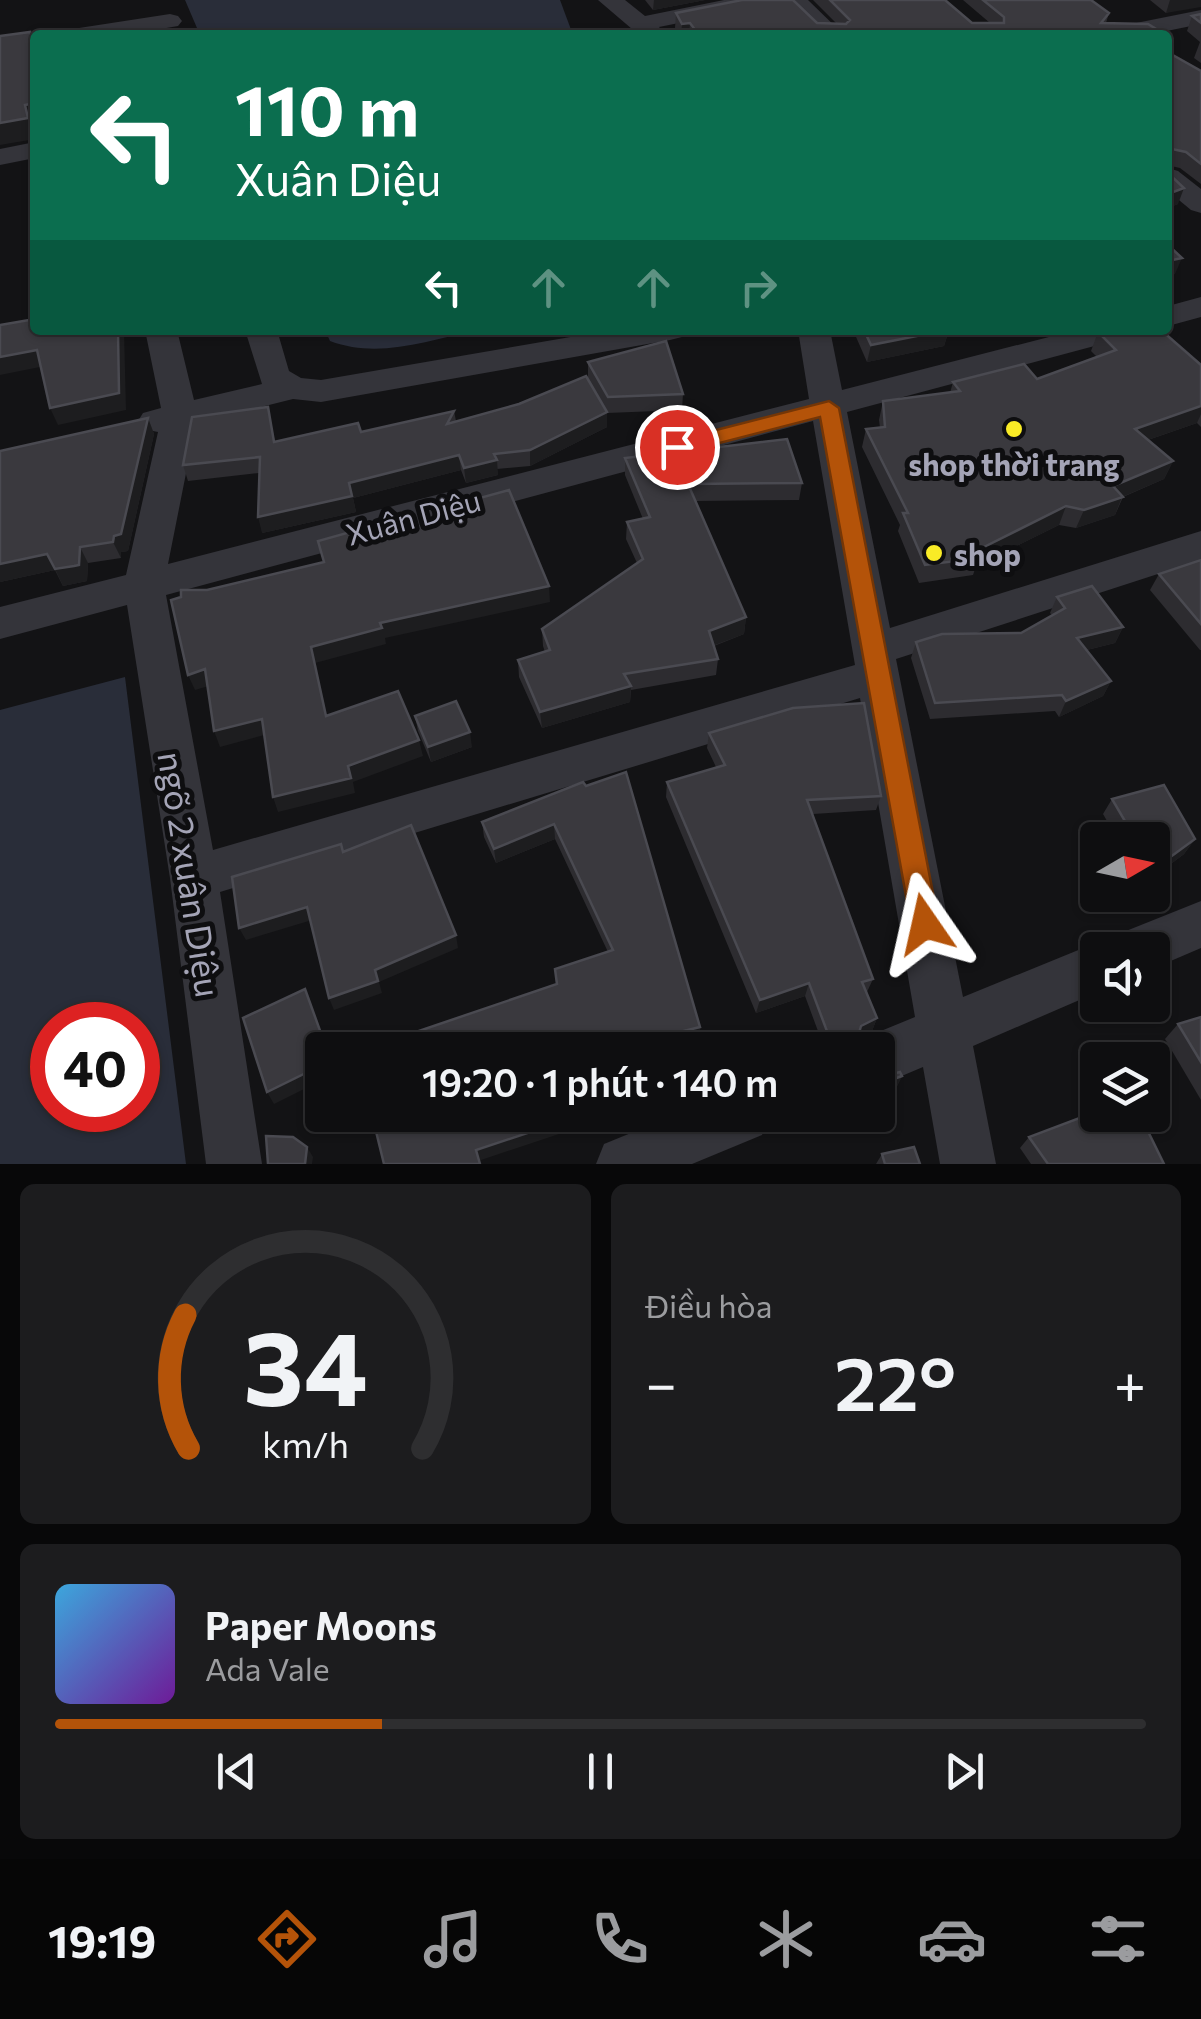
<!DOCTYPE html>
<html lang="vi">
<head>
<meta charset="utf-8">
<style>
	body { margin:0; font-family:Commissioner,sans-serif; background:#1c1c1e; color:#f1f3f6; height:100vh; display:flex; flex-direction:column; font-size:38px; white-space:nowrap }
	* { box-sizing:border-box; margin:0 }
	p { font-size:32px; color:#9b9c9f }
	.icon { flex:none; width:55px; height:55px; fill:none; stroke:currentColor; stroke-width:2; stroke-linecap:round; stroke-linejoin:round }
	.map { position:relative; height:1164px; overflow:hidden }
	.panel { display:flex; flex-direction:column; gap:20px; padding:20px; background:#080809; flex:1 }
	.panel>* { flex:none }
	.hud { position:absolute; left:30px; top:30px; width:1142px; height:305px; border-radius:10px; box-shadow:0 2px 8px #0004,0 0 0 2px #2e2e30; background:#0b6e4f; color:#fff; overflow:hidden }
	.needle { width:65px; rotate:81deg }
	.tools { position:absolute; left:1080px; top:822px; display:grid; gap:20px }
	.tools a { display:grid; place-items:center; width:90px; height:90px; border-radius:10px; background:#0e0e10; box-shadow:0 2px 8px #0004,0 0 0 2px #2e2e30; font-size:50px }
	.speed { position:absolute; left:30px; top:1002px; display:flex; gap:20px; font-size:50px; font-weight:700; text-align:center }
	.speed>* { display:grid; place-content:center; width:130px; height:130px; border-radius:50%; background:#0e0e10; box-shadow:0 2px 8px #0004,0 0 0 2px #2e2e30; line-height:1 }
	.speed .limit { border:15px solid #d22; background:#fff; color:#111 }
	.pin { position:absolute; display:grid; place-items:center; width:85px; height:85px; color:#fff; margin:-42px; border:5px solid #fff; border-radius:50%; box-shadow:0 2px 10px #0007 }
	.me { position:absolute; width:110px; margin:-55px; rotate:349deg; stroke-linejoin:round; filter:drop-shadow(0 0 8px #0008) }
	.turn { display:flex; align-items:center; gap:35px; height:210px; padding:0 40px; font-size:45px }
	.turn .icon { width:130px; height:130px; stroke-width:2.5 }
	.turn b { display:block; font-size:70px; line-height:85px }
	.lanes { display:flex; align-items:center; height:95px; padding:0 40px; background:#0003; justify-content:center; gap:50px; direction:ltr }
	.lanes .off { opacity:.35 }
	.big { font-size:75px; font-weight:600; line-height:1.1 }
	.panel .widget { flex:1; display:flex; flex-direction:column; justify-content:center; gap:15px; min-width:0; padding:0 35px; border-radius:15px; background:#1c1c1e }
	.panel .dial { align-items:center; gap:0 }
	.dial svg { height:260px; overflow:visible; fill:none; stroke:#2e2e30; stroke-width:7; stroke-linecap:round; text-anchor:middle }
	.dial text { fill:#f1f3f6; stroke:none }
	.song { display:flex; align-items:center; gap:30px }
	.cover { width:120px; height:120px; border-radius:15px; background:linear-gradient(135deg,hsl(200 70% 55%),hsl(280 70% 35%)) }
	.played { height:10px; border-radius:5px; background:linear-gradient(90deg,#b45309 30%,#2e2e30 30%) }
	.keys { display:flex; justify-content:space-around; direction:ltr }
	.heat { display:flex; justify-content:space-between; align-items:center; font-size:55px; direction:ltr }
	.panel .tiles { flex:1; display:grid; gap:20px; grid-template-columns:1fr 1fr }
	.widget:last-child { grid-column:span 2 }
	.trip { position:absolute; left:305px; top:1032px; width:590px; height:100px; border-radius:10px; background:#0e0e10; box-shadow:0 2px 8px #0004,0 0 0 2px #2e2e30; font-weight:600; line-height:100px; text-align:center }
	.dock { display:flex; height:160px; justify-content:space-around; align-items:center; background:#060606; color:#9b9c9f }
	.dock .icon { width:70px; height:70px }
	.dock .current { color:#b45309 }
	.dock b { font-size:45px; color:#f1f3f6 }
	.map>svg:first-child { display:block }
</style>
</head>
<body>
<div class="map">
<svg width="1201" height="1164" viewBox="0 0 1201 1164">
	<rect width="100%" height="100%" fill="#131315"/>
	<g fill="#292d39" fill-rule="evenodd">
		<polygon points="185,0 560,0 573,35 200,35"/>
		<path d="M325,330H476C427,341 378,359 330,341Z"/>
		<path d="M125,677L186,1164H0V710ZM52,1025H138V1110H52Z"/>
	</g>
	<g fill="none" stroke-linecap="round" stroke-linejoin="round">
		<g fill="#34343a" fill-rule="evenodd">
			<polygon points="598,0 625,0 645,16 724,0 771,0 759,7 659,27 666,35 639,35"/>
			<polygon points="782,0 808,0 844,35 818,35"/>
			<polygon points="1201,10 1201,24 1147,35 1099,35 1111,28"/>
			<polygon points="170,14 178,16 182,21 178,26 126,35 67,35 79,28"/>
			<polygon points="35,142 35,158 0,165 0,149"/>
			<polygon points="1168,168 1178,171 1201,189 1201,213 1191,210 1168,191"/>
			<polygon points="1201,297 1201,317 1168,326 1168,306"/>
			<path d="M145,330H177L194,400L262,384L245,330H277L289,371L301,378L321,380L611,330H686L682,337L670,340L321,402L293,399L196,423L168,564L809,399L798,330H830L842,390L1076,330H1132L1128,337L847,412L890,628L1201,531V560L896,659L963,997L1098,942L1114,949L1121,933L1201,901V948L1152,969V950H1098V992L973,1046L996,1164H940L923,1067L878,1086V1050H855L859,1040L915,1017L860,698L220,892L262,1164H206L170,878L127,605L0,639V607L126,575L158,432L143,429L138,421L143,413L161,408ZM813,421L855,665L213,850L166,595Z"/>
			<polygon points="675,1115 770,1115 762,1135 692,1164 596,1164 604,1144"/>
		</g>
	</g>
	<g fill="#2d2c30">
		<polygon points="645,0 705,0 653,10"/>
		<polygon points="813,0 945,0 972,23 990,23 963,0 1091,0 1109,13 1106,23 1166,35 679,35 675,28 676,13 837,24"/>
		<polygon points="1150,0 1201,0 1166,13"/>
		<polygon points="1201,14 1201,63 1194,58 1200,42 1187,31 1192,16"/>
		<polygon points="1168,36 1171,54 1201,71 1201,184 1180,168 1171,166 1170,175 1178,204 1168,208"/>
		<polygon points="853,330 949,330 944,346 867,362"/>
		<polygon points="1098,332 1201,365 1201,427 1197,423 1148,440 1173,461 1164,479 1123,497 1115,515 1076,528 1059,525 976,566 973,575 919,583 898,531 900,525 862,447 866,429 880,428 879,420 883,401 950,393 953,382 1037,379 1097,357 1091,351"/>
		<polygon points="588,362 683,394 682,410 607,413 588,378"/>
		<polygon points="268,407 275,442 361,432 454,411 456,421 607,412 607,427 530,466 497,469 498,475 466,483 461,470 353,498 356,512 262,533 259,473 188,481 183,465"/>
		<polygon points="148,418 154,434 128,551 121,552 121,558 88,563 87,581 63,586 55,570 0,582 0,451"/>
		<polygon points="625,458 802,483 799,500 695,501 746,617 744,634 714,646 718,659 716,675 631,690 630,702 542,728 519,677 518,660 545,652 543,646 542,629 637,563 626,539 627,522 643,519 625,475"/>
		<polygon points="1201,560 1201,650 1200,650 1150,590 1159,574"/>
		<polygon points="1057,597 1123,627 1115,643 1087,650 1111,681 1103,696 1059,717 1055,711 930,719 911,658 916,642 1021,633 1052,615 1050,613"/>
		<polygon points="864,703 881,796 876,810 813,814 873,979 867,992 877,1018 872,1031 858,1038 857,1040 880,1042 881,1077 900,1072 902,1076 896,1088 878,1094 878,1050 825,1050 805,996 756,1013 666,797 667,782 716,767 707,748 709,733 793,708"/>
		<polygon points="415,716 472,747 431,762 418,731"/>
		<polygon points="583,782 700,1027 698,1039 556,984 555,969 608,952 555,839 496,863 484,837 482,822"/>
		<polygon points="1112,799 1195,839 1184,854 1152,878 1152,840 1118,840 1103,814"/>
		<polygon points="1201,1017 1201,1100 1165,1039 1178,1024"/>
		<polygon points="1029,1137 1164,1164 1031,1164 1020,1148"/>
		<polygon points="882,1154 920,1164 876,1164"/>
	</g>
	<g fill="#1d1d1f">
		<polygon points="654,0 705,0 653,10"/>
		<polygon points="1170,0 1201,0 1201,7 1166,13"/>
		<polygon points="690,23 689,35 681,35 682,24"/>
		<polygon points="30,32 35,45 35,125 33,125 35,139 0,145 0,123"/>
		<polygon points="1184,188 1178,204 1168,208 1168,194"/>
		<polygon points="1182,258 1175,274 1168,276 1168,261"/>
		<polygon points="118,330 124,330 126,410 58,425 50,408"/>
		<polygon points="949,330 944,346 867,362 871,345"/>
		<polygon points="37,350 45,366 0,375 0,357"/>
		<polygon points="1201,406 1201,414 1197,423 1127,447 1135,429"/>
		<polygon points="607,412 607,427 530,466 530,450"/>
		<polygon points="148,418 154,434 128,551 121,552 121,558 113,542 114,536"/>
		<polygon points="459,455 461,470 353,498 356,512 262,533 258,517 349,483"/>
		<polygon points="497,460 498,475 466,483 464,468"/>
		<polygon points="1173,461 1164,479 1122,497 1115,515 1076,528 1084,510 1113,486"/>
		<polygon points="1066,506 1059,525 976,566 979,558 976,551"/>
		<polygon points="80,547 88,563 87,581 63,586 55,569"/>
		<polygon points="47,554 55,570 0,582 0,564"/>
		<polygon points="549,586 550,602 385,638 386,644 315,663 331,732 311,647 380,623"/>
		<polygon points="746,617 744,634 707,648 709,631"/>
		<polygon points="1123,627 1115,643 1070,654 1077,638"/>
		<polygon points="205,669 212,685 195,690 188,675"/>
		<polygon points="1111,681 1103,696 1059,717 1066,701"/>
		<polygon points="631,686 630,702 542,728 540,712"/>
		<polygon points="262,719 268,734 220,747 214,731"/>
		<polygon points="470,732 472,747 431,762 428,747"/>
		<polygon points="419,740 423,756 353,782 355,793 278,812 273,797"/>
		<polygon points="554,824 555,839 496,863 494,849"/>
		<polygon points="1195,839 1184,854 1152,878 1154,869"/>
		<polygon points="307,907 312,920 246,940 239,928"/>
		<polygon points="456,935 458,948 379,982 382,993 334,1010 329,998 375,970"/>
		<polygon points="809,983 805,996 756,1013 760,1000"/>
		<polygon points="877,1018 872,1031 856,1039 861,1026"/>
		<polygon points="700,1027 698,1039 656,1050 619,1050 619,1047"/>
		<polygon points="322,1065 322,1080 274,1104 267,1092"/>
		<polygon points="902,1076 896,1088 878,1094 878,1085"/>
		<polygon points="561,1122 562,1133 478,1161 476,1150"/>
		<polygon points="307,1147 313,1157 312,1164 305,1164"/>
	</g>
	<g fill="#3a393e" stroke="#4a4a51" stroke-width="2.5">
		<polygon points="742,0 793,0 817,23 846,24 850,20 830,0 945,0 972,23 1004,23 1004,17 983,0 1091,0 1109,13 1101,23 1148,24 1166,35 1022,35 1017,32 1003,35 716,35 714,34 699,35 690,23 682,24 676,13"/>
		<polygon points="1201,14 1201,23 1192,16"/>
		<polygon points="30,32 35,103 25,105 28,118 0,123 0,36"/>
		<polygon points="1168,36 1170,37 1171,54 1201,71 1201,164 1186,152 1172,149 1170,175 1184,188 1168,194"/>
		<polygon points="1168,245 1182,258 1168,261"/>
		<polygon points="35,319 35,330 118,330 119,393 50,408 37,350 0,357 0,325"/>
		<polygon points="864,330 947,330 871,345"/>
		<polygon points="1107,330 1161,330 1201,365 1201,406 1135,429 1173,461 1113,486 1123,497 1084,510 1066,506 976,551 979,558 925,565 903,513 908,513 866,429 885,427 883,401 960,391 953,382 1024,364 1037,379 1116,350 1098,332"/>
		<polygon points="666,341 683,394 608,397 588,362"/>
		<polygon points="586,376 607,412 530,450 494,454 497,460 464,468 459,455 349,483 352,496 258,517 260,457 183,465 192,417 268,407 274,442 358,423 361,432 454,411 447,424 519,404"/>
		<polygon points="148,418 121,534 114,536 113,542 80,547 79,565 74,566 55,569 47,554 0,564 0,451"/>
		<polygon points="787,439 802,483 688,484 746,617 709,631 718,659 624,674 631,686 540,712 518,660 550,650 542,629 643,559 627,522 650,517 625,458"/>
		<polygon points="509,490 549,586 380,623 382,628 311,647 326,716 398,691 419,740 348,766 351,778 273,797 262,719 214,731 205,669 188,675 171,600 181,597 181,590 207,590 324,562 318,541 361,529 364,545 479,507 476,499"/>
		<polygon points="1201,560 1201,624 1159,574"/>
		<polygon points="1092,586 1123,627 1077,638 1111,681 1066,701 1062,695 935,703 916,642 942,634 1021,633 1065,608 1057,597"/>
		<polygon points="456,701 470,732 428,747 415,716"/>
		<polygon points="864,703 881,796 807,800 873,979 862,982 877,1018 861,1026 857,1040 880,1042 881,1077 900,1072 902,1076 878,1085 878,1050 834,1050 809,983 760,1000 667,782 725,765 709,733 793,708"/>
		<polygon points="626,772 700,1027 619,1047 620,1050 363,1050 557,984 555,969 613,950 554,824 494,849 482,822 583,782 586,786"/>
		<polygon points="1164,785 1195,839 1154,869 1152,866 1152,840 1136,840 1112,799"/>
		<polygon points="411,825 456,935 375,970 378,981 329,998 307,907 239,928 232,877 341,844 343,852"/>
		<polygon points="305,989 327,1050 322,1050 322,1065 267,1092 243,1018"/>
		<polygon points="1201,1017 1201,1062 1178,1024"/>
		<polygon points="1098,1111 1098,1115 1140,1115 1164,1164 1048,1164 1029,1137"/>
		<polygon points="372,1115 560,1115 561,1122 476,1150 480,1164 384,1164"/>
		<polygon points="266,1136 293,1137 307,1147 305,1164 268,1164"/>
		<polygon points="914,1147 920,1164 885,1164 882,1154"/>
	</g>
	<polygon fill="#b45309" stroke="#753606" stroke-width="2.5" points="829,401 839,408 939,924 935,933 925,937 915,933 911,924 820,417 677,454 666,447 677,440"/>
	<g fill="#f9eb26" stroke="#0e0e10" stroke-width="4">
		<circle cx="1014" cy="429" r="10"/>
		<circle cx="934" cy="553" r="10"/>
	</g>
	<g text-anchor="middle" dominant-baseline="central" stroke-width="10" stroke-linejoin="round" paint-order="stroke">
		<g font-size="30" font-weight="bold" fill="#a4a4b6" stroke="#0e0e10">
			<text x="1014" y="463">shop thời trang</text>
			<text x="954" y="553" text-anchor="start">shop</text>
		</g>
		<g font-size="30" fill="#a4a4b6" stroke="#0e0e10">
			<text transform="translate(413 516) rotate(-15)">Xuân Diệu</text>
		</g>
		<g font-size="35" fill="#a4a4b6" stroke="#0e0e10">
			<text transform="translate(191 874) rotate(81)">ngõ 2 xuân Diệu</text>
		</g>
	</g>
</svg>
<div class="tools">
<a><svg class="needle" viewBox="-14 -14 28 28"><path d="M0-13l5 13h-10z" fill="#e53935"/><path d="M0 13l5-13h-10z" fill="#9b9c9f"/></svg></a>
<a><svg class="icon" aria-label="sound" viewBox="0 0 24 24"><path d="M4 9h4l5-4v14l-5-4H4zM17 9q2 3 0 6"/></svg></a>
<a><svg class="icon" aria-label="layers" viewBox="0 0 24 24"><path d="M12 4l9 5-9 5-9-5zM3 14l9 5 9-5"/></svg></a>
</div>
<div class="speed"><div class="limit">40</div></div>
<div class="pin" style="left:677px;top:447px;background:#d93025"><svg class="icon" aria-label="arrive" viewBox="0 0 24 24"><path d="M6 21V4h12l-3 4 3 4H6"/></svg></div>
<svg class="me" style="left:925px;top:924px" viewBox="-20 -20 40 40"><path d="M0-17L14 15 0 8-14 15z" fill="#b45309" stroke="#fff" stroke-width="4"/></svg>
<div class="trip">19:20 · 1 phút · 140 m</div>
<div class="hud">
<div class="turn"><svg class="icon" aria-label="left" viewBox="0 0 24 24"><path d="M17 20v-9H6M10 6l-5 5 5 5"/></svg><div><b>110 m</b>Xuân Diệu</div></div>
<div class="lanes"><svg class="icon" aria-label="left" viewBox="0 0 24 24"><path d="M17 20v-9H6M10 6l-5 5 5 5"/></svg><svg class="icon off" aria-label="ahead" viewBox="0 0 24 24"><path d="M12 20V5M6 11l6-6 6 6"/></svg><svg class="icon off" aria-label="ahead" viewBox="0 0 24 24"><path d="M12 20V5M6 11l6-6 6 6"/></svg><svg class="icon off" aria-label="right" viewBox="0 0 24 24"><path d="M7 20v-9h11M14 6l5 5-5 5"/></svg></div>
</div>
</div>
<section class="panel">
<div class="tiles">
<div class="widget dial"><svg viewBox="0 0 100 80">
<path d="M14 69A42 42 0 1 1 86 69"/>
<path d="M14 69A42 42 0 0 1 13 28" stroke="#b45309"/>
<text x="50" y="56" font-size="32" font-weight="700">34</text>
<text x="50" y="72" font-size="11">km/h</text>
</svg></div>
<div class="widget"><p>Điều hòa</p>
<div class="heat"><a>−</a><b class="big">22°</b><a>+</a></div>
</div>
<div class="widget">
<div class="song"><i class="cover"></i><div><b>Paper Moons</b><p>Ada Vale</p></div></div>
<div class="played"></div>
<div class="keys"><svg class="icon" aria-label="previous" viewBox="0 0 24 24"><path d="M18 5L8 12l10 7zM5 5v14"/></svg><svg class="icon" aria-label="pause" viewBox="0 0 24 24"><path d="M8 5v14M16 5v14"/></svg><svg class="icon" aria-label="next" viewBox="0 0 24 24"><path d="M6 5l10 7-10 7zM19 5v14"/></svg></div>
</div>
</div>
</section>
<nav class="dock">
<b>19:19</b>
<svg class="icon current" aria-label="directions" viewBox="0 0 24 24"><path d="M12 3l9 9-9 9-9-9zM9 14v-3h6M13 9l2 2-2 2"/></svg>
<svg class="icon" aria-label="music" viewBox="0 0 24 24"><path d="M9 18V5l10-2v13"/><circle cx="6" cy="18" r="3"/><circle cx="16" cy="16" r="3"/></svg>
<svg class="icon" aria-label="phone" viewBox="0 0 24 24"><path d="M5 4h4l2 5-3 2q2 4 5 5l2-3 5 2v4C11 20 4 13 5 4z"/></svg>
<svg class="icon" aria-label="climate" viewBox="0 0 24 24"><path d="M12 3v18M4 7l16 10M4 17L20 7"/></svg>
<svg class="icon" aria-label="car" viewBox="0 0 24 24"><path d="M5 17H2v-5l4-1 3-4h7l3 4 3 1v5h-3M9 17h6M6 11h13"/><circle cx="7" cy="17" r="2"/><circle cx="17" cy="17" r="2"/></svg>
<svg class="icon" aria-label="filters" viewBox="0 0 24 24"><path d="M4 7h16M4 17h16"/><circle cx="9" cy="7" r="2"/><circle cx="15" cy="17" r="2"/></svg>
</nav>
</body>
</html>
